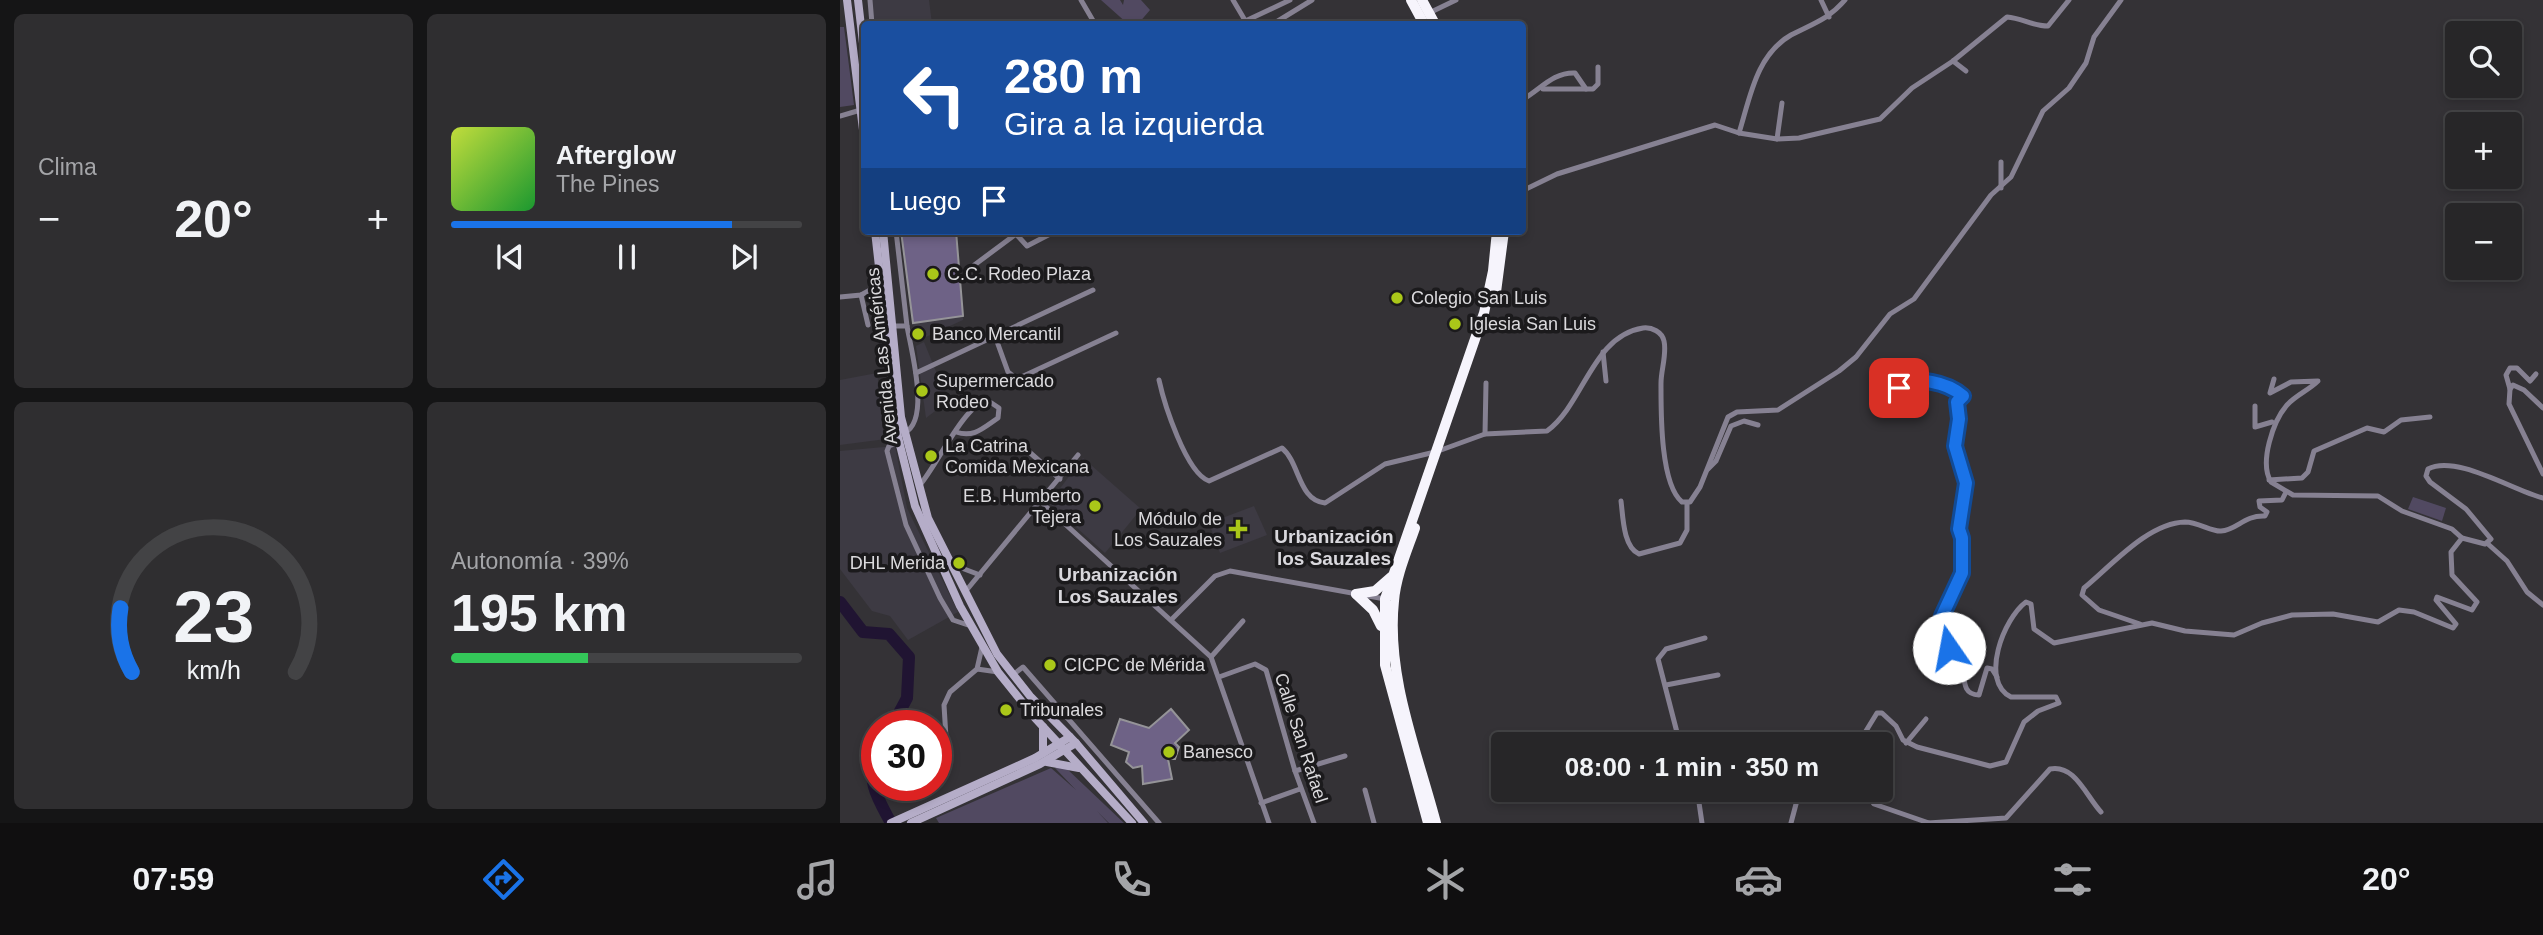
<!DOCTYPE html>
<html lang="es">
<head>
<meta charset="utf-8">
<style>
	body { margin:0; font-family:Arial,sans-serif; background:#2f2e30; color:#f1f3f6; height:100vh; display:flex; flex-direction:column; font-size:26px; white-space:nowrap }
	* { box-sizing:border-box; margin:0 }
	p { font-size:23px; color:#a4a5a8 }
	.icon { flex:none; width:38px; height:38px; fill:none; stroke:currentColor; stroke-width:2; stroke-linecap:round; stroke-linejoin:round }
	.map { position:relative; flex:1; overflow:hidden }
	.drawer { display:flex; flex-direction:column; gap:14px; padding:14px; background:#151516; width:840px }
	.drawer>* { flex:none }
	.top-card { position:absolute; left:21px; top:21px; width:665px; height:214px; border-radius:7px; box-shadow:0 4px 10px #0003,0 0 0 2px #434345; background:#1a4fa0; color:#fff; overflow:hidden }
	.fabs { position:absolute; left:1605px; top:21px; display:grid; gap:14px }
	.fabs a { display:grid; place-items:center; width:77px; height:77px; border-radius:7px; background:#272628; box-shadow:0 4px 10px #0003,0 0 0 2px #434345; font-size:35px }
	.speed { position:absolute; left:21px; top:710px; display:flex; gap:14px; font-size:35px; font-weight:700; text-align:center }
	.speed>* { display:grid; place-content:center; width:91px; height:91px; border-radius:50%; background:#272628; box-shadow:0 4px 10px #0003,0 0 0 2px #434345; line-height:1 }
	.speed .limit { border:10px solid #d22; background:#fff; color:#111 }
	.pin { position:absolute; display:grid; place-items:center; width:60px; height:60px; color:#fff; margin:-30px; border-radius:14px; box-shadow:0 4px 10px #0006 }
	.me { position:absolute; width:77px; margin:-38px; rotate:348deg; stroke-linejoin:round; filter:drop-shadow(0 0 5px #0008) }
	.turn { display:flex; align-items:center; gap:24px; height:147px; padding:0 28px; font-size:32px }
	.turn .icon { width:91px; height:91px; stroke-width:2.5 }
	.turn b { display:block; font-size:49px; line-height:60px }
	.then { display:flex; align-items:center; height:66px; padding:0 28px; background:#0003; gap:14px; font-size:26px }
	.big { font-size:52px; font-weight:700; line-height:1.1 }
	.drawer .tile { flex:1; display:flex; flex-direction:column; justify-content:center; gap:10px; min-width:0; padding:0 24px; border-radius:10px; background:#2f2e30 }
	.drawer .dial { align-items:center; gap:0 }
	.dial svg { height:182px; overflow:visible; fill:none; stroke:#434345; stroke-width:7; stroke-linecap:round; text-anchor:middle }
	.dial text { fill:#f1f3f6; stroke:none }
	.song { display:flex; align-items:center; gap:21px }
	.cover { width:84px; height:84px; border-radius:10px; background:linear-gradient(135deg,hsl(70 70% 55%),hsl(130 70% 35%)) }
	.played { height:7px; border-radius:4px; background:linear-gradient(90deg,#1a73e8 80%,#434345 80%) }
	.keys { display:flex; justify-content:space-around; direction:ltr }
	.heat { display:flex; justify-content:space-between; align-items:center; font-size:38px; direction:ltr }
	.charge { height:10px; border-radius:5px; background:linear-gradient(90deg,#34c759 39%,#434345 0) }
	.drawer .tiles { flex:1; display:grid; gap:14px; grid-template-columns:repeat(2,1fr) }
	.trip { position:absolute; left:651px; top:732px; width:402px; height:70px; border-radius:7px; background:#272628; box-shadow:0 4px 10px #0003,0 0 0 2px #434345; font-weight:700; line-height:70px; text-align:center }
	.menu { display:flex; height:112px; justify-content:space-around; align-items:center; background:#100f10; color:#a4a5a8 }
	.menu .icon { width:49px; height:49px }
	.menu .selected { color:#1a73e8 }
	.menu b { font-size:32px; color:#f1f3f6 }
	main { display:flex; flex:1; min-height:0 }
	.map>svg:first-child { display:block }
</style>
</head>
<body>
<main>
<section class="drawer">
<div class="tiles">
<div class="tile"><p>Clima</p>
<div class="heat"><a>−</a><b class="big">20°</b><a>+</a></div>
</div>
<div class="tile">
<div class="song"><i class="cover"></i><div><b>Afterglow</b><p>The Pines</p></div></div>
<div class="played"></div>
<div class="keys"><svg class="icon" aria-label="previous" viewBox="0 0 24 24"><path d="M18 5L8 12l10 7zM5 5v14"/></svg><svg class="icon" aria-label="pause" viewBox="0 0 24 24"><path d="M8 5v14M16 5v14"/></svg><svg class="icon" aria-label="next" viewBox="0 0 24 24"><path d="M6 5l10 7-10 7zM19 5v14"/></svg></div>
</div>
<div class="tile dial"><svg viewBox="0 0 100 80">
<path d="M14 69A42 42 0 1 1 86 69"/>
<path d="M14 69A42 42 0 0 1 9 41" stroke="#1a73e8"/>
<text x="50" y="56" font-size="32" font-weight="700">23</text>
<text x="50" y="72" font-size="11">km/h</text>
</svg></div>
<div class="tile"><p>Autonomía · 39%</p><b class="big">195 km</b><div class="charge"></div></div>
</div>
</section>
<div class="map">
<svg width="1703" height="823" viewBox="0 0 1703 823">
	<rect width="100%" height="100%" fill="#343236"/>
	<g fill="#3d3a43">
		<polygon points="28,0 89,0 92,24 31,24"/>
		<polygon points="123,316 123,320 75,342 73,323"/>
		<polygon points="84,342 108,401 86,418 76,346"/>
		<polygon points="37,373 46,439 0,445 0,380"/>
		<polygon points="55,446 67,508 118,612 68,640 50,616 32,611 0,569 0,451"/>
		<polygon points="243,458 301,509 265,553 209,503"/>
		<polygon points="414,506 427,535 380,553 369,523"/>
	</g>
	<g fill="#514961">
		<polygon points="261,0 280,0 283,5 284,0 301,0 310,10 298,24 288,24"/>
		<polygon points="0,27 4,27 14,105 0,107"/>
		<polygon points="1573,497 1606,508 1602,521 1568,509"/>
		<polygon points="211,768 236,790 215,768 226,768 284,823 269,823 257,811 268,823 99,823 96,818"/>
	</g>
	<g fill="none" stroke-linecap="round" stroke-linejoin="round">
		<g stroke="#201432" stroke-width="12">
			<polyline points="0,602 23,632 49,634 69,657 67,698 52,726"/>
			<path d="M37,755C24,779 40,802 51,823"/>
		</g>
	</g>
	<g fill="#6e6286" stroke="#959498" stroke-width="2">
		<polygon points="61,231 116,231 123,316 73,323"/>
		<polygon points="331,709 349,730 335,743 339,747 335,759 328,759 332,779 303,784 302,766 293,768 286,762 289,752 271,745 280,719 309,728"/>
	</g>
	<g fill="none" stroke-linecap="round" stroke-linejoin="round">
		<g stroke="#868192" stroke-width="5">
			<polyline points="30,0 32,24"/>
			<polyline points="241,0 255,24"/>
			<polyline points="393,0 406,22"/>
			<polyline points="981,0 989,17"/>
			<polyline points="589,13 616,0"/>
			<polyline points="399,24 450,0"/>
			<polyline points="433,24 472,0"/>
			<polyline points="1113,61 1126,71"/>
			<polyline points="703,89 746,89"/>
			<path d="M682,100C700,90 713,72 735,73L746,89H753L758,84V67"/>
			<polyline points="0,116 24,109"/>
			<path d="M899,133C910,98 916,55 951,35C972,24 989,19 1005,0"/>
			<polyline points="937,139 942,103"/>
			<polyline points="1161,162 1161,188"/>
			<path d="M682,191L717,174L875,125L899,133L937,139L959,138L1040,119L1072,88L1113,61L1167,17C1182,18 1192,26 1208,26L1229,0"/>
			<polyline points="56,231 67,326"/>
			<polyline points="176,234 187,246 216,231"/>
			<polyline points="133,266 176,234 174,231"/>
			<polyline points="21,295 28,325"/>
			<polyline points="0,297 21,295 41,284"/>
			<path d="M53,326H67C71,350 91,421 64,433"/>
			<polyline points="155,336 168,372 177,379 276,333"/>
			<polyline points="763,352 766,381"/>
			<polyline points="76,373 253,290"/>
			<path d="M1050,377L1045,390L1049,394C1057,392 1060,384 1068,381C1082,376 1112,387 1123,396L1117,402C1118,414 1113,436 1115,445C1117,457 1126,468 1126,481C1126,496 1118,514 1119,529C1120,542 1124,558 1123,571C1119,599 1089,614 1106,647C1137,656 1111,694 1139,695L1147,668L1152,669L1157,677"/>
			<path d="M1434,379L1430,393L1451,382L1478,381C1469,390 1456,395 1447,405C1433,421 1419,463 1431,482L1453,495L1538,496L1562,511L1612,529L1622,538"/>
			<path d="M319,380C324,403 346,473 369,481L442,448C460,463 458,500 485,503L545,464L595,452"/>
			<polyline points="1670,389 1666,375 1670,368 1677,368 1690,381 1696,374"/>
			<polyline points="1415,406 1415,427 1432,422"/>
			<polyline points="1703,408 1684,390 1673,385 1670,389 1669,404 1703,474"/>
			<polyline points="645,434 646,383"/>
			<polyline points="59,442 49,446 47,451 66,525 100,598 113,620 131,626"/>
			<polyline points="187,450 220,479"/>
			<path d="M601,450L645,434L707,431C744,404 752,336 803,328C812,327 822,332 824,341C827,354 821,370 821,383C821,411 820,484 842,502H850L860,487L888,417L897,412L938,410L999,371L1016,357L1050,314L1074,299L1151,195L1171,177L1203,111L1229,88L1246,63L1254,37L1281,0"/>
			<polyline points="868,469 876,461 891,426 904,421 918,425"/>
			<polyline points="1429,480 1462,478 1468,472 1474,451 1527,428 1544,432 1561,420 1590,417"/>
			<path d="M79,486C97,466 123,406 147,400L159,408L158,418C143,428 134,438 116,432"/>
			<path d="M781,501C783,516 783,547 799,554L840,543L847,530V503"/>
			<polyline points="202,503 371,657 429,823"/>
			<polyline points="1648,544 1667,561 1687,592 1703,605"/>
			<polyline points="111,564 140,575"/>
			<polyline points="125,592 238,455"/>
			<polyline points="332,619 375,576 390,571 545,599"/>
			<path d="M1300,624L1259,610L1242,595L1244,588C1272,565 1308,523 1345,522C1358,522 1372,532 1381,531C1397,530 1404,515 1425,516L1427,512L1420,507L1419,501L1442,500L1446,492"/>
			<polyline points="371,657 403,621"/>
			<polyline points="137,669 158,672"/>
			<polyline points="174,674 183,667 319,823"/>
			<polyline points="379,677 415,664 426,670 455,771 474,823"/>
			<polyline points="826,685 878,675"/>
			<polyline points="1066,743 1086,719"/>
			<polyline points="840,744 818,659 826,649 865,638"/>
			<polyline points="858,744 872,740"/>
			<path d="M1018,744L1037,713H1042L1056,726L1063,740L1077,747L1150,766L1166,762L1184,722L1198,711L1219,703L1216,697H1171C1139,681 1164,618 1186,602L1191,604L1194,629L1214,643L1312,623L1345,631L1394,635L1422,623L1452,615L1493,614L1538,622L1559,610L1574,612L1613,628L1616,624L1596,600L1597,597L1632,610L1637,602L1612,575L1611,552L1622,538L1645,544L1651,539L1626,509L1590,482L1586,476L1588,469C1616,454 1674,491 1703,498"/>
			<polyline points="455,771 505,756"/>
			<polyline points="96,780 108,770 104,705 110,692 137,669 142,647"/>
			<polyline points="857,789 862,823"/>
			<polyline points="981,789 982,795"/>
			<polyline points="1023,789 1034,804 1089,823"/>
			<polyline points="525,790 534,823"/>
			<polyline points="421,803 460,789"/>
			<polyline points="951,823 960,789"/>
			<path d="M1088,823L1166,818L1210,769C1235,764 1246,796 1261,812"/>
		</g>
		<g stroke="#b5adc8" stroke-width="8">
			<polyline points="7,0 24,138"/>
			<polyline points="18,0 24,52"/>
			<polyline points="35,231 58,437 75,506 120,606 158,672 195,718 292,823"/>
			<polyline points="43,231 61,417 88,518 157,654 190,696 236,743 304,823"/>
			<polyline points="203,727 203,753"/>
			<polyline points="207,762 239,768"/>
			<polyline points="51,823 195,758 230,737"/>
			<polyline points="71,823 200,764 236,743"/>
		</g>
		<g stroke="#f6f4fc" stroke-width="10">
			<polyline points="571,0 584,24"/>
			<polyline points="582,0 595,24"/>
			<polyline points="656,292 664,231"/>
			<path d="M575,528C567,551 556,576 554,601C546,676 577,751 596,823"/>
			<polyline points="516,594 533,610 541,626"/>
			<polyline points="516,594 535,591 551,577"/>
			<polyline points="588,823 545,665 545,599 644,313 653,271 657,231"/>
		</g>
	</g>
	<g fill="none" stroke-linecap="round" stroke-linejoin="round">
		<g stroke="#114b97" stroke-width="18">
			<path id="route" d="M1059,388C1075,374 1108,383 1123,396L1117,402L1119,419L1115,446L1126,483L1119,529L1122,538V573L1102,616V636L1109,648"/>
		</g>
		<use href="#route" stroke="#1a73e8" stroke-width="12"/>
	</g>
	<g fill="#aac719" stroke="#1b1a1c" stroke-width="2.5">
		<circle cx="93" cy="274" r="7"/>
		<circle cx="557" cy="298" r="7"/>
		<circle cx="615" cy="324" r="7"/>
		<circle cx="78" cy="334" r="7"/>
		<circle cx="82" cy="391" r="7"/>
		<circle cx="91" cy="456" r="7"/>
		<circle cx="255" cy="506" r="7"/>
		<path d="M394.5 518.5h7v7h7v7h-7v7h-7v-7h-7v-7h7z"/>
		<circle cx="119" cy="563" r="7"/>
		<circle cx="210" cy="665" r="7"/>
		<circle cx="166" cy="710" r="7"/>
		<circle cx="329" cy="752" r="7"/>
	</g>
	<g text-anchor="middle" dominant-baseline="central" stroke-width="7" stroke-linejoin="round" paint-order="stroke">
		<g font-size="18" fill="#dbdadd" stroke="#1b1a1c" text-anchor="start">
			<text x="107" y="274">C.C. Rodeo Plaza</text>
			<text x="571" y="298">Colegio San Luis</text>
			<text x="629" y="324">Iglesia San Luis</text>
			<text x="92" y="334">Banco Mercantil</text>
			<text x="96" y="381">Supermercado<tspan x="96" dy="21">Rodeo</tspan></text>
			<text x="105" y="446">La Catrina<tspan x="105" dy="21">Comida Mexicana</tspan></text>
			<text x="241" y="496" text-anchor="end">E.B. Humberto<tspan x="241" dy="21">Tejera</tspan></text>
			<text x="382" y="519" text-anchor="end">Módulo de<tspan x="382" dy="21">Los Sauzales</tspan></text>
			<text x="105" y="563" text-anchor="end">DHL Merida</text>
			<text x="224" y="665">CICPC de Mérida</text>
			<text x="180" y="710">Tribunales</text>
			<text x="343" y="752">Banesco</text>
		</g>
		<g font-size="18" fill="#dbdadd" stroke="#1b1a1c">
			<text transform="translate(42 356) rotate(-96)">Avenida Las Américas</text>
			<text transform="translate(461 738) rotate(72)">Calle San Rafael</text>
		</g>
		<g font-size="19" font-weight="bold" fill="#d9d8dd" stroke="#1b1a1c">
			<text x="494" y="536">Urbanización<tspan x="494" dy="22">los Sauzales</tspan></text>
			<text x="278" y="574">Urbanización<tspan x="278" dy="22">Los Sauzales</tspan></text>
		</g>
	</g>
</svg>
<div class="fabs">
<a><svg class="icon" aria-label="search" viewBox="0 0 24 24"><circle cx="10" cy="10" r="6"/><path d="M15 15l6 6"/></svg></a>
<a>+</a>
<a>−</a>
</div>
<div class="speed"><div class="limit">30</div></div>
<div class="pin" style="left:1059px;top:388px;background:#d93025"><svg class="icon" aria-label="arrive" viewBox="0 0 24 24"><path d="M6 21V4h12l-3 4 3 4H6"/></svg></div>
<svg class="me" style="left:1109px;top:648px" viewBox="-20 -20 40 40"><circle r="19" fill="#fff"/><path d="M0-13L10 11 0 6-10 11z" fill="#1a73e8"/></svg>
<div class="trip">08:00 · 1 min · 350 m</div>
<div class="top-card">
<div class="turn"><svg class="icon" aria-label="left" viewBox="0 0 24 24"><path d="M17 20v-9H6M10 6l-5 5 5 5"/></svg><div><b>280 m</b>Gira a la izquierda</div></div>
<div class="then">Luego<svg class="icon" aria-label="arrive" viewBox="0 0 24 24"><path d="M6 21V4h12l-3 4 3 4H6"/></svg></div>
</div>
</div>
</main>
<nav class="menu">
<b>07:59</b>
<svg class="icon selected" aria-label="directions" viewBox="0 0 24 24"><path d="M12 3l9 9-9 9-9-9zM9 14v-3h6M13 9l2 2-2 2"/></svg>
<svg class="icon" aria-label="music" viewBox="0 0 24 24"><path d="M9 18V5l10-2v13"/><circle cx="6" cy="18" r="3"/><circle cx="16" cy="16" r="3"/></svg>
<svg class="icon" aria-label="phone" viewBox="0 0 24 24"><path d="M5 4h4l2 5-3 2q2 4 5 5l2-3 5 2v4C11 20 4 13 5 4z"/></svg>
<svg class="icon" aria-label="climate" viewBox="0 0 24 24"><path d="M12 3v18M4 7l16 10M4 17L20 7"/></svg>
<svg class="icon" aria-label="car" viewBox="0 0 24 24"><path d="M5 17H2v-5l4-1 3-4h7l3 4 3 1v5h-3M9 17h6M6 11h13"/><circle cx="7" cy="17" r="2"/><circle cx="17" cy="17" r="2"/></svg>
<svg class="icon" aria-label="filters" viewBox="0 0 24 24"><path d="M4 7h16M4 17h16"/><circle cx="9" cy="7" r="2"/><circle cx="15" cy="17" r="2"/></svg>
<b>20°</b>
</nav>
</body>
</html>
